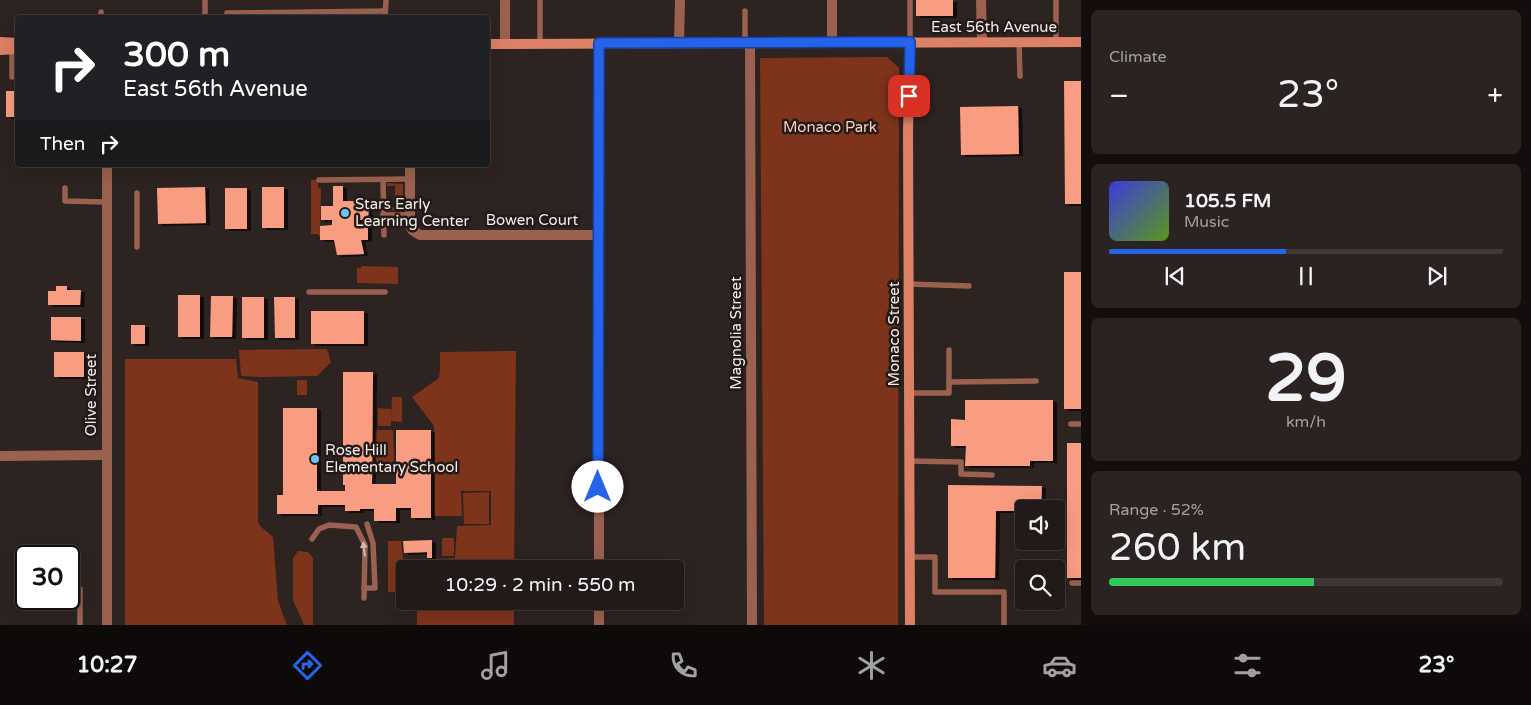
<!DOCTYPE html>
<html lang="en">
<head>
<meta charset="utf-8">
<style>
	body { margin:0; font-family:"Varela Round",sans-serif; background:#2a2321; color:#f1f3f6; height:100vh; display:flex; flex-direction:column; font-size:19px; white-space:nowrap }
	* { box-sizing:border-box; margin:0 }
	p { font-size:16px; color:#a2a1a2 }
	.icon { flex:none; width:28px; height:28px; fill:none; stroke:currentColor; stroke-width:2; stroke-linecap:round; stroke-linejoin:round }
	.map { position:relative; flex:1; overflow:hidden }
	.sheet { display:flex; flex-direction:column; gap:10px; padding:10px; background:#130e0d; width:450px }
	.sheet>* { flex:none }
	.banner { position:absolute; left:15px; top:15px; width:475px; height:152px; border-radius:5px; box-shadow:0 5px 20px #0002,0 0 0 1px #3f3837; background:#202124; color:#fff; overflow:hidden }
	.buttons { position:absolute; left:1015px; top:500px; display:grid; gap:10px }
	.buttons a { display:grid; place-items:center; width:50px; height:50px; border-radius:5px; background:#221a18; box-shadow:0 5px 20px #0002,0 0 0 1px #3f3837; font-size:25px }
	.speed { position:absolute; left:15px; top:545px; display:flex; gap:10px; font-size:25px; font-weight:700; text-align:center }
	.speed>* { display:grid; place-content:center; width:65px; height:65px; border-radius:50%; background:#221a18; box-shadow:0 5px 20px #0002,0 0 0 1px #3f3837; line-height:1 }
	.speed .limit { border:2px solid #111; border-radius:8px; background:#fff; color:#111 }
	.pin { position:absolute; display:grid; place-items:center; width:42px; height:42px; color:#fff; margin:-21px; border-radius:10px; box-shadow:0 2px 8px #0006 }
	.me { position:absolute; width:55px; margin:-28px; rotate:0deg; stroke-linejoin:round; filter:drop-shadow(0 0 4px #0008) }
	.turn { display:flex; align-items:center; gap:18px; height:105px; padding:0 25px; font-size:22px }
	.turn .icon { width:65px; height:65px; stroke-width:2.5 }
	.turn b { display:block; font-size:35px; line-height:42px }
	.then { display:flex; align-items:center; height:48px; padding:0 25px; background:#0003; gap:10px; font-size:19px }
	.big { font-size:38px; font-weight:600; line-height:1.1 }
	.sheet .tile { flex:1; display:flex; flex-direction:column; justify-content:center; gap:8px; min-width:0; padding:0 18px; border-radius:8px; background:#2a2321 }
	.sheet .dial { align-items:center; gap:0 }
	.dial b { font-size:65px; line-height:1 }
	.song { display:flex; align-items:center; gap:15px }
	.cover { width:60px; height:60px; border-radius:8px; background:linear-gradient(135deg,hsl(240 70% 55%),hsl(90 70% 35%)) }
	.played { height:5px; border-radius:2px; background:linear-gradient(90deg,#2563eb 45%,#3f3837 45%) }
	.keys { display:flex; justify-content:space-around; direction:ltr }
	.heat { display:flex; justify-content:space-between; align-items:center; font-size:28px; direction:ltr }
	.charge { height:8px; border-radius:4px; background:linear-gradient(90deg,#34c759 52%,#3f3837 0) }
	.trip { position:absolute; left:396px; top:560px; width:288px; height:50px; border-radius:5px; background:#221a18; box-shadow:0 5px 20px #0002,0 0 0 1px #3f3837; font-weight:600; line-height:50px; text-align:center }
	.dock { display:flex; height:80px; justify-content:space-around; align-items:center; background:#0e0a0a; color:#a2a1a2 }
	.dock .icon { width:35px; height:35px }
	.dock .current { color:#2563eb }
	.dock b { font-size:22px; color:#f1f3f6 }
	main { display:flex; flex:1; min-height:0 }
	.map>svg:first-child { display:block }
</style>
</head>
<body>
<main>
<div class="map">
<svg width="1081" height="625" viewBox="0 0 1081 625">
	<defs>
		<filter id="shadow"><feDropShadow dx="4" dy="2" stdDeviation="0" flood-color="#0009"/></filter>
	</defs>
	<rect width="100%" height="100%" fill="#2d2320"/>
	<g fill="#7e331b">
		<polygon points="887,57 899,68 898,625 764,625 760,58"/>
		<polygon points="311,180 318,180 318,187 321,189 320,237 318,234 311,234"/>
		<polygon points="387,183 403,184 403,210 387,211 387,208 395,207 395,186 387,186"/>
		<polygon points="361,266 398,267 398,284 357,283 357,268 361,268"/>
		<polygon points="327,349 331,362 317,376 261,377 241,376 239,350"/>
		<polygon points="516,351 514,569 434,569 434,559 455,558 457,526 491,525 491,491 461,491 462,516 434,516 434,426 412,397 439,378 440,370 440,352"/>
		<polygon points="125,359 236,359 238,378 258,382 258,521 260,526 273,537 278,601 287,625 125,625"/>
		<rect x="297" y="380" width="10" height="15"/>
		<polygon points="392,397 402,397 402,422 391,421 391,426 378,426 378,408 391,409 391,418"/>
		<polygon points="375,430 393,430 394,460 389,470 380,470 379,466 375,466"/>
		<polygon points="489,492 489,524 464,524 463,493"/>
		<rect x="442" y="538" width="12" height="18"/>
		<polygon points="388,541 401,541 405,573 405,592 388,592"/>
		<polygon points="298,551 308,552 313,558 313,625 304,625 293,600 293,558"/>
		<rect x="417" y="601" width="97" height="24"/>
	</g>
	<g fill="#f89d82" filter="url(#shadow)">
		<rect x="916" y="0" width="37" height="16"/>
		<polygon points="1064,81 1081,81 1081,204 1065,204"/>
		<rect x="6" y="91" width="12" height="26"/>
		<polygon points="1018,106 1019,154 961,155 960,107"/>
		<polygon points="333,186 343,186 343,201 356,201 356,205 369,205 368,220 358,220 358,226 368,226 368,240 361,240 364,254 337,255 334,240 320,240 320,226 332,225 332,220 321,220 321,206 333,206"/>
		<polygon points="205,187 206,223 158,224 157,188"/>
		<rect x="262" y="187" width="22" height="41"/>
		<rect x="225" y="188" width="22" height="41"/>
		<rect x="1064" y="272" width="17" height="137"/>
		<polygon points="56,286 67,286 67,290 81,290 80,305 48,305 48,291 56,291"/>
		<rect x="178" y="295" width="22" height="42"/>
		<polygon points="211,296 233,296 232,337 210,337"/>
		<rect x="242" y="297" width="22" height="41"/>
		<polygon points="274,297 295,297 295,338 275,338"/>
		<rect x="311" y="311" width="53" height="33"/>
		<polygon points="51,317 81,317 81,341 51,340"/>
		<rect x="131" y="325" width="14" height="19"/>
		<rect x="54" y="352" width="30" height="25"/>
		<polygon points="343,372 373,372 372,484 396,484 396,430 431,430 431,518 411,518 411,508 396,508 396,521 374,521 374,509 360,509 360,511 345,511 345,505 318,505 318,514 277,514 277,495 283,495 283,408 317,408 317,491 345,491 345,485 343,485"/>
		<polygon points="965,400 1053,400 1053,461 1030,461 1030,466 965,466 966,446 951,446 951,419 965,420"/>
		<rect x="1067" y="443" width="14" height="135"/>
		<polygon points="948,485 1042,486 1041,509 1024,509 1024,533 1017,533 1017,511 996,511 995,578 948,578"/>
		<polygon points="432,540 432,558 427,558 427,552 404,553 403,541"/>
	</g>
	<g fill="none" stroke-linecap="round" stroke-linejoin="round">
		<g stroke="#9a6150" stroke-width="5.5">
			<polyline points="205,0 205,18"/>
			<polyline points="540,0 540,43"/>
			<polyline points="910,0 910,42"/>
			<polyline points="745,11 745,42"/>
			<polyline points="101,18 101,12"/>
			<polyline points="227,18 227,13 385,11"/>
			<polyline points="385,18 386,0"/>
			<polyline points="1019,41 1020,76"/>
			<polyline points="1056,42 1056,0"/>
			<polyline points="12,49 12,77"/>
			<polyline points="319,180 410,179"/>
			<polyline points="383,180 384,235"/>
			<polyline points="65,188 65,201 106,202"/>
			<polyline points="383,215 410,215"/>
			<polyline points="137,247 137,193"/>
			<polyline points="909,284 969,286"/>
			<polyline points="309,292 385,292"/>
			<polyline points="949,382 1036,381"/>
			<polyline points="909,393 949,393 949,350"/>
			<polyline points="1071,424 1081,424"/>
			<polyline points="909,461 961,462 961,474 992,475"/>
			<polyline points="312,539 319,529 329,525 356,527 365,545 364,598"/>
			<polyline points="910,557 935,557 935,592 1004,592 1004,625"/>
			<polyline points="1072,583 1081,583"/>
			<polyline points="364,588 375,588 373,543 367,524"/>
			<polyline points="80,589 80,625"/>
		</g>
		<g stroke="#9a6150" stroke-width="10">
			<polyline points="832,0 832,42"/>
			<polyline points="981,0 982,42"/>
			<polyline points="679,42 680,0"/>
			<polyline points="750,42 752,625"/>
			<polyline points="505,43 505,0"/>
			<polyline points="107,165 107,625"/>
			<polyline points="410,165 410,225 412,230 420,235 599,235"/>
			<polyline points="0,456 106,455"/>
			<polyline points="599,569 599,43"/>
			<polyline points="599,601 599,625"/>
		</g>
		<g stroke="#dc8165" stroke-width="10">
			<polyline points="0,42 18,43"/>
			<polyline points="488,44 1081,42"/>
			<polyline points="0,50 18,49"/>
			<polyline points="910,625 908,133 910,42"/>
		</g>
	</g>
	<defs><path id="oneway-solid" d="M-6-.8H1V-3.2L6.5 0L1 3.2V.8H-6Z" transform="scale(1.25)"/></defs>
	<use fill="#d4bbb4" href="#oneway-solid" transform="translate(364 549) rotate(-97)"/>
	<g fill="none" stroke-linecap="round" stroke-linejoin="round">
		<g stroke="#184099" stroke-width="12">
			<polyline id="route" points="598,487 599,43 910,42 909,96"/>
		</g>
		<use href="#route" stroke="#2563eb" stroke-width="9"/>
	</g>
	<g fill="#6fc2f4" stroke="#231a17" stroke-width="2">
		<circle cx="345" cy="213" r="5"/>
		<circle cx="315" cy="459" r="5"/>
	</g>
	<g text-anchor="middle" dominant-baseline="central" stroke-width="5" stroke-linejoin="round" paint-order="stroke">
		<g font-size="15" fill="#f4ecea" stroke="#231a17">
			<text x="994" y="27">East 56th Avenue</text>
			<text x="532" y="220">Bowen Court</text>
			<text transform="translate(736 333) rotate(-90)">Magnolia Street</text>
			<text transform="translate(894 334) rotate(-90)">Monaco Street</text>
			<text transform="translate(91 395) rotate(-90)">Olive Street</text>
		</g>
		<g font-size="15" fill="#fecebf" stroke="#231a17">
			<text x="830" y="127">Monaco Park</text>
		</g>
		<g font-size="15" fill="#f4ecea" stroke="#231a17" text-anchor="start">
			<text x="355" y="204">Stars Early<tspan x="355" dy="17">Learning Center</tspan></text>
			<text x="325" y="450">Rose Hill<tspan x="325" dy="17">Elementary School</tspan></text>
		</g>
	</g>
</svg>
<div class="buttons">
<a><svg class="icon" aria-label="sound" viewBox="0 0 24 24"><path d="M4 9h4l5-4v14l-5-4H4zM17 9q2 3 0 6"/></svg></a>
<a><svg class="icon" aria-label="search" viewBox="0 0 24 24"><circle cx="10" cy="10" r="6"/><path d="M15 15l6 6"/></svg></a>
</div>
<div class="speed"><div class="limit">30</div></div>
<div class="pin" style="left:909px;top:96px;background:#d93025"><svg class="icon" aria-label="arrive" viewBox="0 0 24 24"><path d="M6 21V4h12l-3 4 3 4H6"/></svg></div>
<svg class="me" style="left:598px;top:487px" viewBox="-20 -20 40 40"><circle r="19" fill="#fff"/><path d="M0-13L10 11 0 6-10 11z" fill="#2563eb"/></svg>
<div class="trip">10:29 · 2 min · 550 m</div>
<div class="banner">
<div class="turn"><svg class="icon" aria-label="right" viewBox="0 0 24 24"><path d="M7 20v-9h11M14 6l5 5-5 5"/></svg><div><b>300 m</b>East 56th Avenue</div></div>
<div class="then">Then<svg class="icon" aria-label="right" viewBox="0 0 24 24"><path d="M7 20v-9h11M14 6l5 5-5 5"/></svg></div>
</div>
</div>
<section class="sheet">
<div class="tile"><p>Climate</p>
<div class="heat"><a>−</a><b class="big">23°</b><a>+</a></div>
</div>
<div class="tile">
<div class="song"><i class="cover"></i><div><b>105.5 FM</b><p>Music</p></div></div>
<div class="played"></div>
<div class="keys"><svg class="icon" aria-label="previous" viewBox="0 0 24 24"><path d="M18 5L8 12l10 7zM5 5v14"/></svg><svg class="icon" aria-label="pause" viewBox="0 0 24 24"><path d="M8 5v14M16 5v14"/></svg><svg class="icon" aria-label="next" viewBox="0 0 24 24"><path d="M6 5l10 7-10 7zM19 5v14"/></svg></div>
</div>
<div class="tile dial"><b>29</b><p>km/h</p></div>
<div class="tile"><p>Range · 52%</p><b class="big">260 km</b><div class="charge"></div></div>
</section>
</main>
<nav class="dock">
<b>10:27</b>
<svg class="icon current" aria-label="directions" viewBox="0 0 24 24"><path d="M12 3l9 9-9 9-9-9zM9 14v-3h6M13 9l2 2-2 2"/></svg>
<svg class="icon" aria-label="music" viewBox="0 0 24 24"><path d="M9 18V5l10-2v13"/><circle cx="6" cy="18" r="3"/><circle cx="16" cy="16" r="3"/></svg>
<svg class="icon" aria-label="phone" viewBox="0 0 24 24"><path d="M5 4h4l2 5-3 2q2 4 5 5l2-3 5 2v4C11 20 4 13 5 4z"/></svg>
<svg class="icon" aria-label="climate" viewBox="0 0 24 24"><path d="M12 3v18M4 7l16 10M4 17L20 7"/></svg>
<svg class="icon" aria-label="car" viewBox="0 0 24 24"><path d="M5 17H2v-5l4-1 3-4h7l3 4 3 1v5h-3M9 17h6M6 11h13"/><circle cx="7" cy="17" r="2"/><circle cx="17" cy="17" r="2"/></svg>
<svg class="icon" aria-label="filters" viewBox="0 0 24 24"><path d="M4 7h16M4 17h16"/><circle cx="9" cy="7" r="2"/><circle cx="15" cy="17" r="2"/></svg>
<b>23°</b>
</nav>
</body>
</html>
